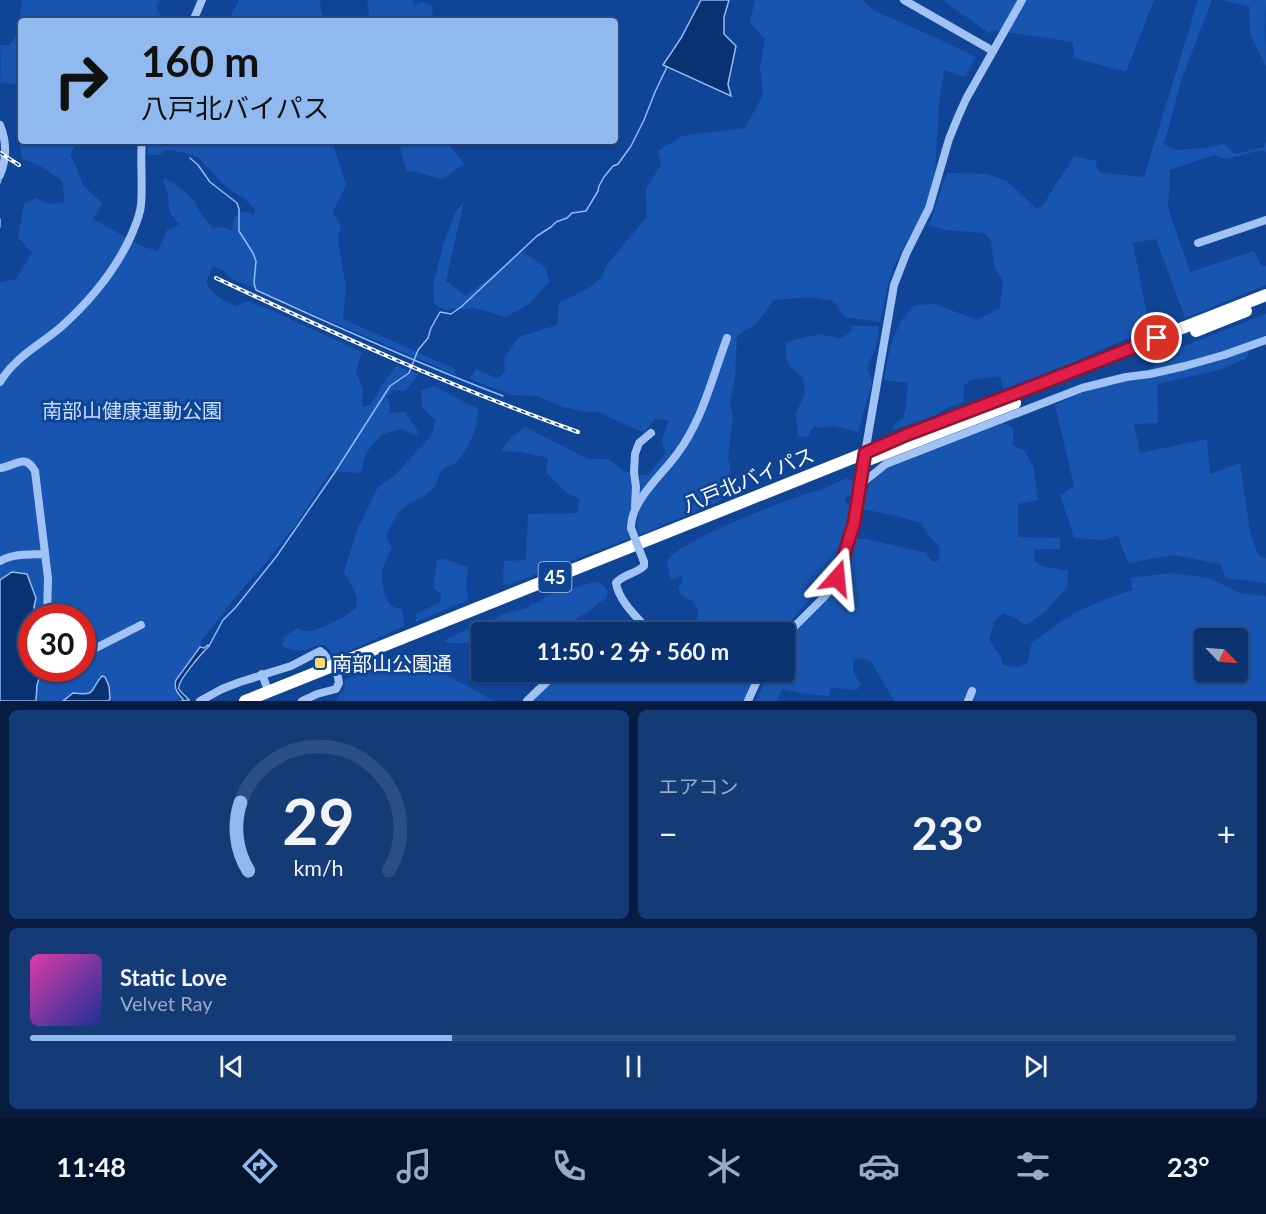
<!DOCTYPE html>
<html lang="ja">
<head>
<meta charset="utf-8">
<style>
	body { margin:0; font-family:Lato,"Noto Sans JP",sans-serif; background:#153b76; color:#f1f3f6; height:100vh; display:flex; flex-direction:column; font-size:22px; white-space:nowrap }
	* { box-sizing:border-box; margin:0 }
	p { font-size:20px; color:#9aaac3 }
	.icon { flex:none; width:33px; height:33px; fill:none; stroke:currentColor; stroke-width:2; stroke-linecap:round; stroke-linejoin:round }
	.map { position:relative; height:701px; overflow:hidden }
	.details { display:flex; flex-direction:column; gap:9px; padding:9px; background:#071c3e; flex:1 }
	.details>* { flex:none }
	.guide { position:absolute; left:18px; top:18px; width:600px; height:126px; border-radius:6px; box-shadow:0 2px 4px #0004,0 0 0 2px #2c4e84; background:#90b9f0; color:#111; overflow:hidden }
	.needle { width:39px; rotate:115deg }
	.buttons { position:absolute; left:1194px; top:628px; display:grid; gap:12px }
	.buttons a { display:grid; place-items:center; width:54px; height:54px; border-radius:6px; background:#0c3371; box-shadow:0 2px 4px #0004,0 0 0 2px #2c4e84; font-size:30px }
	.speed { position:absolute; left:18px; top:604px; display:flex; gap:12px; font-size:30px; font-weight:700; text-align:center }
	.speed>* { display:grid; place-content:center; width:78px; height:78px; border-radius:50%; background:#0c3371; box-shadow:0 2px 4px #0004,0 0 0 2px #2c4e84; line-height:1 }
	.speed .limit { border:9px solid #d22; background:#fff; color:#111 }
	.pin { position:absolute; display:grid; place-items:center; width:51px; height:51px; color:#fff; margin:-26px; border:3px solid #fff; border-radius:50%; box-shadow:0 2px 6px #0007 }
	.me { position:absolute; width:66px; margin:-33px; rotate:18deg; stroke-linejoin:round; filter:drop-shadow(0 0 4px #0008) }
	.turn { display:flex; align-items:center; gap:21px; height:126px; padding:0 24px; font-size:27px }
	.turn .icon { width:78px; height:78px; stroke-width:2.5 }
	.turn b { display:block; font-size:42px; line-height:51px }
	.big { font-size:45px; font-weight:700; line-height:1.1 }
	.details .tile { flex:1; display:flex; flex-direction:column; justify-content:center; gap:9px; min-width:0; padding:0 21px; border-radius:9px; background:#153b76 }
	.details .dial { align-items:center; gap:0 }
	.dial svg { height:156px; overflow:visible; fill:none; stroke:#2c4e84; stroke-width:7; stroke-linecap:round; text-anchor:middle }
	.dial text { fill:#f1f3f6; stroke:none }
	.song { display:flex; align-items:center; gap:18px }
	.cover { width:72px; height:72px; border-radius:9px; background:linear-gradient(135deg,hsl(320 70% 55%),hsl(230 70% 35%)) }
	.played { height:6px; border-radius:3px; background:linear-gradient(90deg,#90b9f0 35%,#2c4e84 35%) }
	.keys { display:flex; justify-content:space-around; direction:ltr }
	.heat { display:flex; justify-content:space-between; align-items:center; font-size:33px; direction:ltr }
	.details .tiles { flex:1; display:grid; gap:9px; grid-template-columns:1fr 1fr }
	.tile:last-child { grid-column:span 2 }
	.trip { position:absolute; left:471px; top:622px; width:324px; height:60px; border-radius:6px; background:#0c3371; box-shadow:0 2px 4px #0004,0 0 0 2px #2c4e84; font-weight:700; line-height:60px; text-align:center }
	.tabs { display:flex; height:96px; justify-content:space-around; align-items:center; background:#05142d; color:#9aaac3 }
	.tabs .icon { width:42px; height:42px }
	.tabs .current { color:#90b9f0 }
	.tabs b { font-size:27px; color:#f1f3f6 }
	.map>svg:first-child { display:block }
</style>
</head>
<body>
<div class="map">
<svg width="1266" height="701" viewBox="0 0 1266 701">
	<rect width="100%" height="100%" fill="#104497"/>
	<g fill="#1855b1" fill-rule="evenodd">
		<polygon points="22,0 161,0 156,6 163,21 21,21 21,85 0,82 1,64 0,45 10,45 18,31"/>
		<polygon points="239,0 320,0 321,11 325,21 228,21"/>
		<polygon points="367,0 412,0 415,5 424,2 433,6 432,16 423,21 370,21"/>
		<polygon points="755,0 862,0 875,11 928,34 976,57 965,77 944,70 939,103 935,174 925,207 894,266 887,289 880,322 845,317 834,301 811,297 774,300 756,324 737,336 735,378 730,401 733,416 728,457 734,491 718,502 640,535 637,526 641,502 640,475 648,475 665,454 662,439 669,420 655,419 644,433 598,412 584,412 560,406 537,396 511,395 470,379 476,369 498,379 505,371 504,358 519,337 557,325 559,303 589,288 601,278 608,263 647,217 646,189 661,165 658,151 682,136 745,128 763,95 760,67 765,39 750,23"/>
		<polygon points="943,0 1154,0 1126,72 1074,58 1073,42 992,30 990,34"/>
		<path d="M1198,0H1212L1182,78L1164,144L1177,150L1203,148L1224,144L1235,154L1264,147L1266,142V152L1261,150L1226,159L1214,155L1170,170L1168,208L1190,272L1254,251L1262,267L1266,266V285L1185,318L1156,239L1133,243L1150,331L1121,341L1076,361L1003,389L1000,376L970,380L964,386L963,402L945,409L936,415L893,430L895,423L903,419L906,408L908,383L884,380C888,360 890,338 902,320C905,315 910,310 914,305L935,304L977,320L1000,308L1003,281L994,266L991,240L984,233L945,230L929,225L947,173L987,174L1007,181L1036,208L1042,207L1057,182L1068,167L1074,156L1097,161L1096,167L1101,173L1144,177Z"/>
		<path d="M1220,0H1266C1264,22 1266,44 1266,66L1250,34L1249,6Z"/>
		<path d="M21,124V141H82L75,146L70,155L75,164L83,185L102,203C101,211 95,212 93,219L144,247L158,251L167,230L180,224C163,208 172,208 167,191C166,187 164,184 163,181L165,178L187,193L194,201L202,215L213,228L224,227L232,231L234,218L242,211L254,214L255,210L245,199L232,191L222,183L198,157L181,152L167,150L158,155H148V141H332L346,185L332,213L341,225L338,239L346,288L343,319L455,369L456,375L230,278L223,270L213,266L206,282C211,294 224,301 235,306L249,301L261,307H264L362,352L356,371L363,391L362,407L370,405L381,386L396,366L419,374L405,391L393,390L386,397L390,405L389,413L405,412L420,435H415L402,429L382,434L366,453L361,473L331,471L296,524L265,564L248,582L201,641L202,643L173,683L180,698L183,701H0V282L16,279L32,253L18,237L24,204L36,198L50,204L65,202L62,181L42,167L22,158L17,125ZM32,618H82V669H32Z"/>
		<path d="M398,141H446L465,165C457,167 450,175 442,179L417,172L407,171Z"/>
		<polygon points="464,201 446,281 466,296 522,252 532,257 546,268 549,282 529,304 505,317 475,308 445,310 434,304 433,285 443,245 455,213"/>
		<polygon points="1266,314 1266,335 1252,341 1247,358 1222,369 1157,384 1158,423 1134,424 1140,453 1207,439 1210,474 1240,463 1250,531 1258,555 1266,558 1266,583 1226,578 1220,564 1173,555 1128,563 1118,536 1103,540 1074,538 1060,495 1074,486 1055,405 1078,394 1097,388 1119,383 1153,368 1156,360 1179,348"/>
		<path d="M851,326H878L879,332L875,350L869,363L868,370L872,382L858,432L834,426L820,428L814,426L807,437L798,436L796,413L805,393L803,378C788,365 785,364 786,343L793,340L821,334L840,339L852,331Z"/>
		<path d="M434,386L476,408L478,409C478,428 468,452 454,464C450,467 445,467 442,470C438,474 438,482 434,487C426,498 409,501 400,511C394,518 390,528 386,536L392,547L382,571V582L385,597L391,606L402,610L404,626L340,655H331V650L324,645C302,646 308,657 282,646L284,637L297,628C302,630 306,632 311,631C317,631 354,613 356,607C360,596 349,581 344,572L358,528L378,487L395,475L432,435L435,420L422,407L421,390Z"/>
		<path d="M1003,423L1013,428V446L1024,450L1034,468L1038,500L1018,504V537L1060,538V549H1035L1034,561L1042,566L1068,571L1067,587L1044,613L1025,625L1015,618L1003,613L995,620L989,640L1000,656L1003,665L1018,667L1027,664L1032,642L1074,613L1103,600L1133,590L1130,578L1171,573L1209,578L1240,593L1266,596V701H894L872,663C865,657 861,658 853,661V672L861,685L858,689L851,690L831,687L829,696L805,694L782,689L777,701H756L769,672H784L785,642L836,589L843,573L854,539H866L926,553L927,556L933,562L938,561C942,543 939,548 929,536C926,532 924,527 921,523L901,517L863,509C868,485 868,482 888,468ZM1204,639H1238V672H1204Z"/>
		<polygon points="525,427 588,459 605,459 610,460 624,471 631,473 633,509 626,524 631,538 508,585 503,583 504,561 526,560 528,514 578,513 579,499 566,492 546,472 548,458 522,452 500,451 512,436"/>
		<polygon points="847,478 854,482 854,488 852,495 845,497 845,502 851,507 848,522 832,569 820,589 780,632 740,631 734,626 697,621 698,609 693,601 681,595 678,588 683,583 682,576 670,580 667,560 680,549 711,532 770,507 811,492 821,490"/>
		<path d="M444,559L467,567C469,575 465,583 467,591C467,594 468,597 468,600L416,622L415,614L437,604L441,601V594L433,588L437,560Z"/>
		<path d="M594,582C602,583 604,585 608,592L606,599C597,603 596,606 589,611C578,617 572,621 567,633H514C508,630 490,633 482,633L481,638C469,643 458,645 445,642V640L478,624L490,622L503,614L528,608L531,604L537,603L549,595Z"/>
		<polygon points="406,653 494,701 337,701 337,698 344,691 345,680 377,664"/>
		<polygon points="559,672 745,672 755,679 744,701 528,701"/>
	</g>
	<g fill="#0a3172" stroke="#91bbf7" stroke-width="1.5">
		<polygon points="701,0 729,0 724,17 724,34 736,46 728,84 731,96 663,65 681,38"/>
		<polygon points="12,572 27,574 36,598 34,607 37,618 32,618 32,669 42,669 37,685 36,701 0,701 0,580"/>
		<path d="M208,645L209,646C203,652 176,682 179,689C181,693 186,696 189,700L182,701L183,699C178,694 173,687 176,680L200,647L204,648Z"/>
		<path d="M102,676L105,677L109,686L110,699L108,701H63L73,693C98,696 89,690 102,676Z"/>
	</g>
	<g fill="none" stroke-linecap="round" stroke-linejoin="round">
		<g stroke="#91bbf7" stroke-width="1.5">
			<path d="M190,158L198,165L210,182L237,203L239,209V231L253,253L256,261L254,283L256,290C337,327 419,364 503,396"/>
			<polyline points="0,183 2,177"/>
			<polyline points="0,219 0,227"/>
			<polyline points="209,646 223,620 236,607 276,557 335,472 390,386 409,373 418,350 428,338 431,328 440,312 451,314 461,307 537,236 551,227 556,222 567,218 572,213 586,211 598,191 599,186 604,177 613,166 618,164 631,146 644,120 655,92 667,67"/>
		</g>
		<g stroke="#a0c2f4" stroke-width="8">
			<polyline points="904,0 993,51"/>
			<polyline points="193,21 202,0"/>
			<path d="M0,125C7,142 7,158 0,175"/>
			<polyline points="1198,243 1266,220"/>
			<path d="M0,382C15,357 40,345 61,327C90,301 115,271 131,236C135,226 140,216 141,205C143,184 140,163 142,141"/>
			<path d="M0,468C15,467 24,452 35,471L48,578L47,618"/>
			<polyline points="861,484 886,464 1082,388 1126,377 1150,374 1185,366 1224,355 1266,340"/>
			<polyline points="635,506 636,487 634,472 635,454 639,443 651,433"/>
			<path d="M631,528C631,500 662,475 677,454C703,419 712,378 727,338"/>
			<path d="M0,561C13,553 30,555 45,554"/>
			<path d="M644,562V566C636,574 623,574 616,583C619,602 639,619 651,633"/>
			<polyline points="784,637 823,598 831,589 837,578 853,529 858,508 865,453 894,285 906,254 929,208 949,139 958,117 966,99 1022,0"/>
			<polyline points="82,653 88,652 141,625"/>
			<polyline points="748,672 758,679"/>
			<polyline points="262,674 266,685"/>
			<polyline points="200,701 222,689 240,682 291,666 320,651 324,654 332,665"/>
			<polyline points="302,701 317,694 336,689 339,683 337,671"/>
			<polyline points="527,701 557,672"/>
			<polyline points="748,701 761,672"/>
			<polyline points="968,701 972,691"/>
		</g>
		<g stroke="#fff" stroke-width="12">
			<polyline points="1196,331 1246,311"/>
			<polyline points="863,462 1015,403"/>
			<polyline points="245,701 865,453 906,435 1027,389 1266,295"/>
		</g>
		<g stroke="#fff" stroke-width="4">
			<g id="rail">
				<polyline points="0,153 19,165"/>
				<path d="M216,278C335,334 454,388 578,432"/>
			</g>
		</g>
		<use href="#rail" stroke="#104497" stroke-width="1.5" stroke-dasharray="4.5" stroke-linecap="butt"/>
		<polyline stroke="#a0c2f4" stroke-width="8" points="631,528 644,562"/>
	</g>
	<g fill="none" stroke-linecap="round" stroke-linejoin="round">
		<g stroke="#92132f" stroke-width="15">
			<polyline id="route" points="837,578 854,523 865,453 906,435 1027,389 1157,338"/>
		</g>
		<use href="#route" stroke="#e11d48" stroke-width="10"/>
	</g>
	<rect fill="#ffda63" stroke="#104497" stroke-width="2" x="314" y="657" width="12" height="12" rx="3"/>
	<g text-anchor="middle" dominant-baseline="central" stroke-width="6" stroke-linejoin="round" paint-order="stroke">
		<rect fill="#104497" stroke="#b7c7e0" stroke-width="1.5" x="538.5" y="562" width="33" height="30" rx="4.5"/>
		<g font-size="18" font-weight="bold" fill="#fff">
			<text x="555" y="577">45</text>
		</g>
		<g font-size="20" fill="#c8defe" stroke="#104497">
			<text x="132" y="410">南部山健康運動公園</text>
		</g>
		<g font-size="20" fill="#fff" stroke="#104497">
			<text transform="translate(748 479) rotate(-22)">八戸北バイパス</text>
		</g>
		<g font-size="20" fill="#fff" stroke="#104497" text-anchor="start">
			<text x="332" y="663">南部山公園通</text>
		</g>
	</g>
</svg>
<div class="buttons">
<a><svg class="needle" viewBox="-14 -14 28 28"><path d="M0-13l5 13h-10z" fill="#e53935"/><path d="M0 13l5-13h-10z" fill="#9aaac3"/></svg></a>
</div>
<div class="speed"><div class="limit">30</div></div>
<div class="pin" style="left:1157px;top:338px;background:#d93025"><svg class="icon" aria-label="arrive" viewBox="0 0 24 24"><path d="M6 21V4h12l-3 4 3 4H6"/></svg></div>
<svg class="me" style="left:837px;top:578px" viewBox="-20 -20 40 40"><path d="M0-17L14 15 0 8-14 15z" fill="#e11d48" stroke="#fff" stroke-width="4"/></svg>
<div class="trip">11:50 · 2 分 · 560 m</div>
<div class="guide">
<div class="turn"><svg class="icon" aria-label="right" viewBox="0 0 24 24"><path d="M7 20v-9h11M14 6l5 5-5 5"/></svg><div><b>160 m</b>八戸北バイパス</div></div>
</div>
</div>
<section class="details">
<div class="tiles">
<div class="tile dial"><svg viewBox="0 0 100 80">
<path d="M14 69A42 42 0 1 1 86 69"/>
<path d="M14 69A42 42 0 0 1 10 34" stroke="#90b9f0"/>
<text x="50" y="56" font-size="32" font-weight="700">29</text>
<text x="50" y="72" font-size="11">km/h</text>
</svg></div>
<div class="tile"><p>エアコン</p>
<div class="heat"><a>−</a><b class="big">23°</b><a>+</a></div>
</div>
<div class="tile">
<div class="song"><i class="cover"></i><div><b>Static Love</b><p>Velvet Ray</p></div></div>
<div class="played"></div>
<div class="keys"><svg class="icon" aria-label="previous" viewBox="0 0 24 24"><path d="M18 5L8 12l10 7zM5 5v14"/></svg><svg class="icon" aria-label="pause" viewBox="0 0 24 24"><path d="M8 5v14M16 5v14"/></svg><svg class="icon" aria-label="next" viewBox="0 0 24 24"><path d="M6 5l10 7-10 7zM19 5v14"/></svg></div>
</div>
</div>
</section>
<nav class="tabs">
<b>11:48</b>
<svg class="icon current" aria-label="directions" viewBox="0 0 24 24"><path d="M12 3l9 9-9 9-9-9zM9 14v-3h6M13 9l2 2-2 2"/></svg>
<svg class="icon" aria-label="music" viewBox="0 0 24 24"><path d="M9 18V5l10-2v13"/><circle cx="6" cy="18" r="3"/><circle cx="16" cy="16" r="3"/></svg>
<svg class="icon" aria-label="phone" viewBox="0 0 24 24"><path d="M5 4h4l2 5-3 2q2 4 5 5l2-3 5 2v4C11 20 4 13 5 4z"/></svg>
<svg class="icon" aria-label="climate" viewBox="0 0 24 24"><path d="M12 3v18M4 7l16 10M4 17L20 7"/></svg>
<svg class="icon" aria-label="car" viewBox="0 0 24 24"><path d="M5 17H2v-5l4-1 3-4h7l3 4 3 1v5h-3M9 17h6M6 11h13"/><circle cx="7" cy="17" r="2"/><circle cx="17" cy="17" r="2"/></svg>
<svg class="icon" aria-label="filters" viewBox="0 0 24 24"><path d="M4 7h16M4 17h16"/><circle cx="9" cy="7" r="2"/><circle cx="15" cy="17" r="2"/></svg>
<b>23°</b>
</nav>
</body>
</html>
